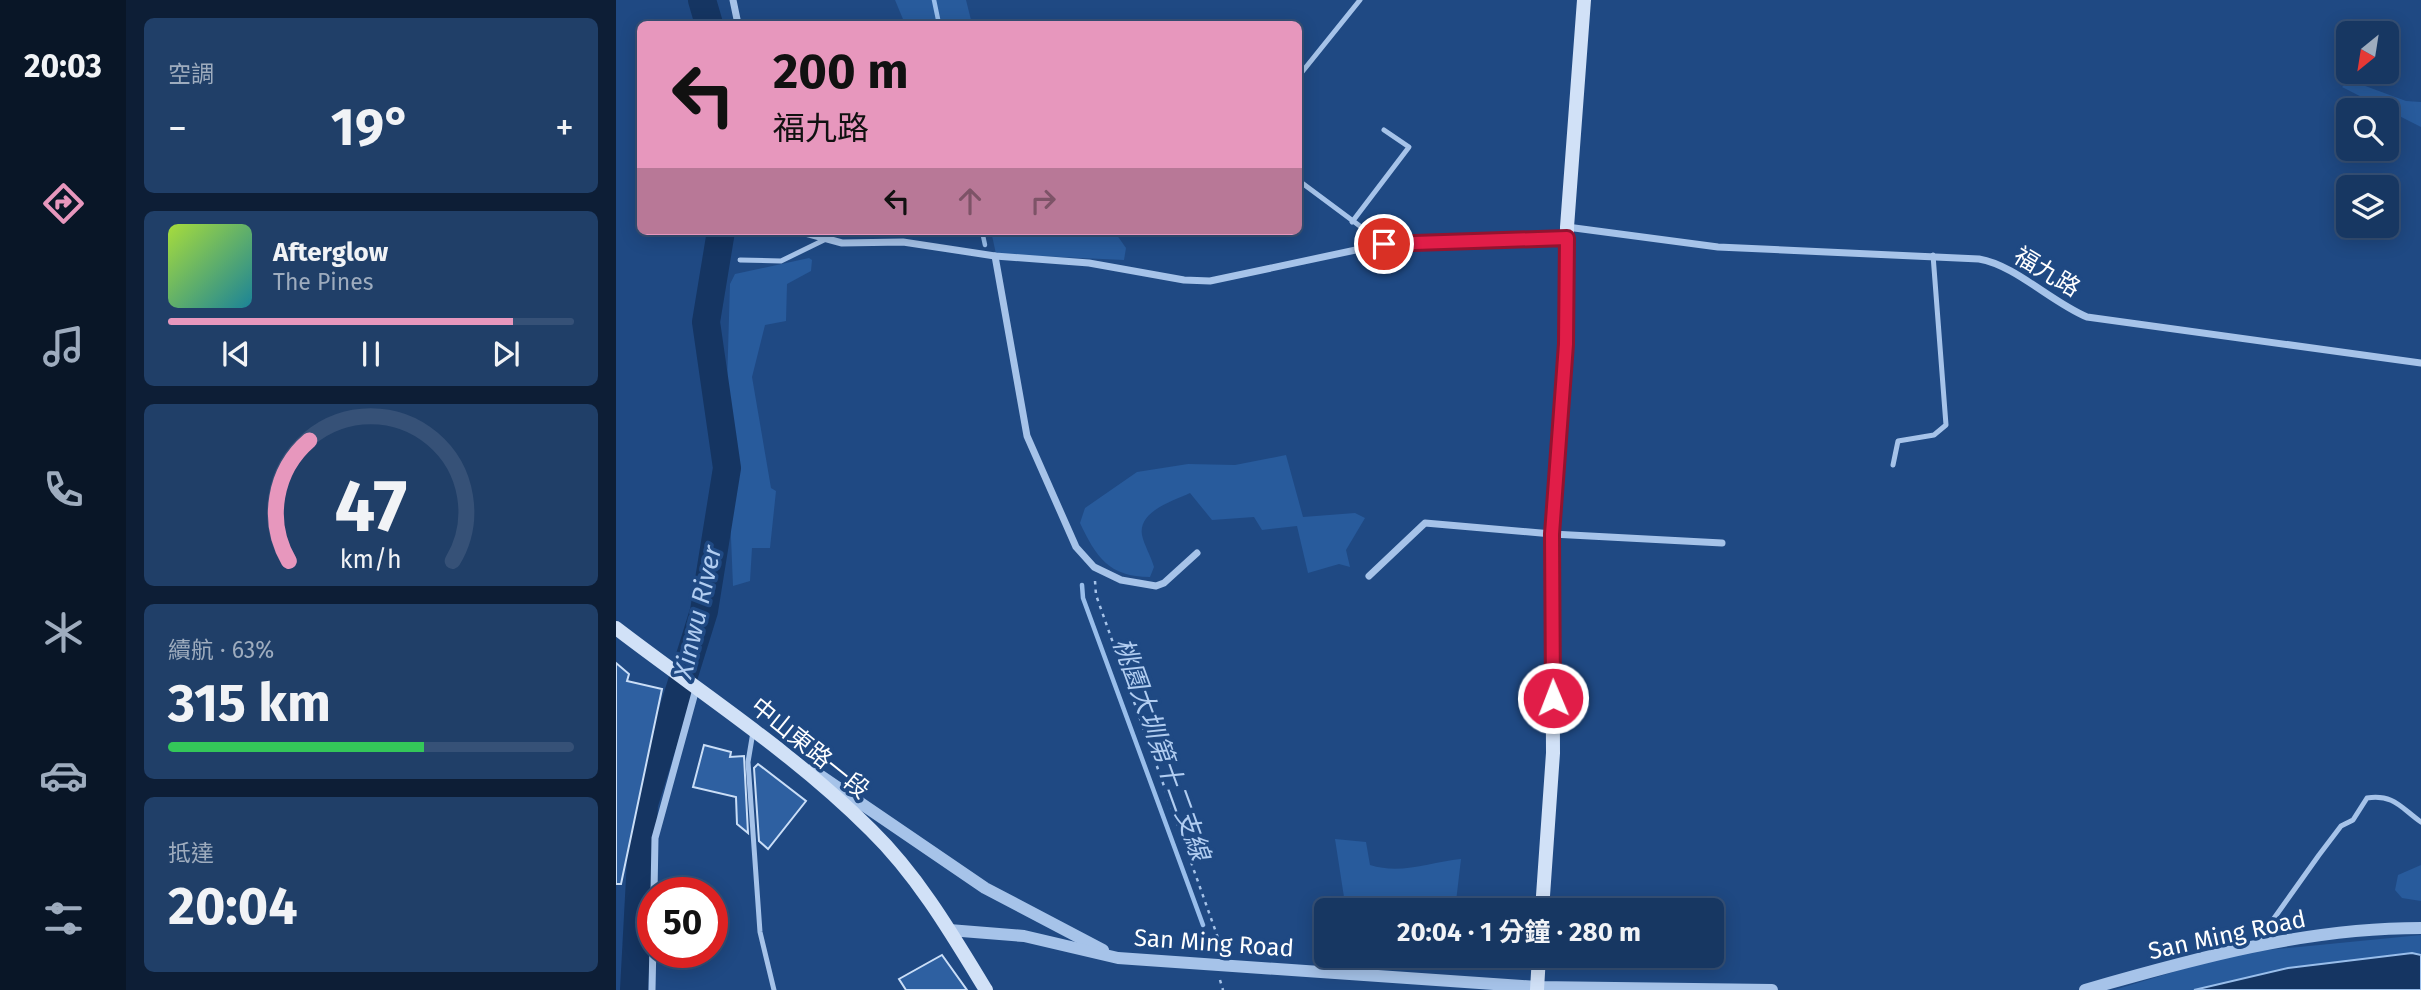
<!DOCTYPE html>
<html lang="zh-TW">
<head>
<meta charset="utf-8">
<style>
	body { margin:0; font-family:"Fira Sans","Noto Sans TC",sans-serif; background:#203f68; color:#f1f3f6; height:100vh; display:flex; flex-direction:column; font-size:26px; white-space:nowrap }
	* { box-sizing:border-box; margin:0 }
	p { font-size:23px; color:#9eacbe }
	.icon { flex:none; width:38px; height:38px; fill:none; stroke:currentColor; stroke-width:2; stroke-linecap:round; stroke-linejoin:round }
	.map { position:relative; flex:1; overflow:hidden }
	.drawer { display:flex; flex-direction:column; gap:18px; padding:18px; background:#0d1e36; width:490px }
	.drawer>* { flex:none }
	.banner { position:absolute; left:21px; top:21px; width:665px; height:214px; border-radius:10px; box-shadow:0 4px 18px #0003,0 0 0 2px #365177; background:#e797bd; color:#111; overflow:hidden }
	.needle { width:46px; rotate:210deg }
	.tools { position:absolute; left:1720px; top:21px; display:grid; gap:14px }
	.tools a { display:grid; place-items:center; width:63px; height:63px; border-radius:10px; background:#173762; box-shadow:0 4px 18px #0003,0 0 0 2px #365177; font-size:35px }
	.speed { position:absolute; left:21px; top:877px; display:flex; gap:14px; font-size:35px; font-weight:700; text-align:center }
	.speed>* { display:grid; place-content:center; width:91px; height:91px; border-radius:50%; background:#173762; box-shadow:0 4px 18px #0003,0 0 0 2px #365177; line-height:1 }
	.speed .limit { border:10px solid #d22; background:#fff; color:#111 }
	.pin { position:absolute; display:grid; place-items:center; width:60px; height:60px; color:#fff; margin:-30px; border:4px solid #fff; border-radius:50%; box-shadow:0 2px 7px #0007 }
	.me { position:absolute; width:77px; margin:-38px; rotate:359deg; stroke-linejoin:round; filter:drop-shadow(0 0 5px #0008) }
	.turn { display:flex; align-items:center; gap:24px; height:147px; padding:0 21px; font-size:32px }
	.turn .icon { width:91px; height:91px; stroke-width:2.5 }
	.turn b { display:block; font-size:49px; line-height:60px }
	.lanes { display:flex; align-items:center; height:66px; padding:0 21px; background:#0003; justify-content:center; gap:35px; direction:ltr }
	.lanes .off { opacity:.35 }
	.big { font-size:52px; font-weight:700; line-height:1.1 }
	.drawer .card { flex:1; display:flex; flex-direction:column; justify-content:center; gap:10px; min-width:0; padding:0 24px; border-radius:10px; background:#203f68 }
	.drawer .dial { align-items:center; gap:0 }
	.dial svg { height:182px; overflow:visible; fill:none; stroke:#365177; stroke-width:7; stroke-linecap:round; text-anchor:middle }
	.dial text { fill:#f1f3f6; stroke:none }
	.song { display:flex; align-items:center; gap:21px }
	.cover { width:84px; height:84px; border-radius:10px; background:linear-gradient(135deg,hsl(80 70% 55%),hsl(190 70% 35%)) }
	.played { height:7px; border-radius:4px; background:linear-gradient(90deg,#e797bd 85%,#365177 85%) }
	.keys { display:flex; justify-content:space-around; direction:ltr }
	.heat { display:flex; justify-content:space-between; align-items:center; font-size:38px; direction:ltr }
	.charge { height:10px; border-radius:5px; background:linear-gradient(90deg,#34c759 63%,#365177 0) }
	.trip { position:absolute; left:698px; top:898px; width:410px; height:70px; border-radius:10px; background:#173762; box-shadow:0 4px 18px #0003,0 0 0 2px #365177; font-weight:700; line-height:70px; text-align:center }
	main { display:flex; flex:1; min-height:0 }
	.menu { display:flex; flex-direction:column; width:126px; justify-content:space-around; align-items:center; background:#091627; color:#9eacbe }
	.menu .icon { width:49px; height:49px }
	.menu .active { color:#e797bd }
	.menu b { font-size:32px; color:#f1f3f6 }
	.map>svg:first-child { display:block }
</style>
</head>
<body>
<main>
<nav class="menu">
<b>20:03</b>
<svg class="icon active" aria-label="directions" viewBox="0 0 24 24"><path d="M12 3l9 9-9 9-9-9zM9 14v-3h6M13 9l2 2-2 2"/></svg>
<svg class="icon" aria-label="music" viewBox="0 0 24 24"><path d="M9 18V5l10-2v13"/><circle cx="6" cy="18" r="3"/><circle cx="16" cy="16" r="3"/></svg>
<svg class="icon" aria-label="phone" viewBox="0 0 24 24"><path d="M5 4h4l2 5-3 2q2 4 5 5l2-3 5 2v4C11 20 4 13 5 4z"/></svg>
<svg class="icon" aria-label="climate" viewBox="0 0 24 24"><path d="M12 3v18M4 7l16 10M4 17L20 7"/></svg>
<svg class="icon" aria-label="car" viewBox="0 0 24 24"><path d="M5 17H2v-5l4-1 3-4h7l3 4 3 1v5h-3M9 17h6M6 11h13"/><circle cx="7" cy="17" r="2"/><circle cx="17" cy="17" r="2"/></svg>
<svg class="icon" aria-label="filters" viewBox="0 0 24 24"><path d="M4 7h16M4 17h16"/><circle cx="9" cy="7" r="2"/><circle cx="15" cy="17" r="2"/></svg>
</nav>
<section class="drawer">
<div class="card"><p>空調</p>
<div class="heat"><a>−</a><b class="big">19°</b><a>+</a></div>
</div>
<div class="card">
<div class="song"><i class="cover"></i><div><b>Afterglow</b><p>The Pines</p></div></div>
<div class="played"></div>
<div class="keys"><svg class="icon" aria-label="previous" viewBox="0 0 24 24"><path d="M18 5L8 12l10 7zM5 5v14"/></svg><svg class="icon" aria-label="pause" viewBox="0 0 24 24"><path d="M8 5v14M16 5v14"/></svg><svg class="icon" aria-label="next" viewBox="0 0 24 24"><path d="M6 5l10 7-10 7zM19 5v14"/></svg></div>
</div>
<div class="card dial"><svg viewBox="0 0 100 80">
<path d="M14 69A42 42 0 1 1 86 69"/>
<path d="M14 69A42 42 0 0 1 23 16" stroke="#e797bd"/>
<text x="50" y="56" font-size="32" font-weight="700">47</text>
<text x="50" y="72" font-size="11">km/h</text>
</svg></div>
<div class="card"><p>續航 · 63%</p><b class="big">315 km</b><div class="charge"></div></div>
<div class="card"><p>抵達</p><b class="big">20:04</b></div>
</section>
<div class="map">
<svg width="1805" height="990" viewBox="0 0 1805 990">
	<rect width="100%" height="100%" fill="#1f4983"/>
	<g fill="#285b9c">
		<polygon points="279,0 350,0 356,24 289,24"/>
		<polygon points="1733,80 1790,101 1805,102 1805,127 1726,87"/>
		<polygon points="375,231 498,231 510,248 508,260 380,254"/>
		<polygon points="193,258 196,260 195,271 171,284 170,321 149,325 136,377 155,488 160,491 154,548 136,548 134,581 117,586 110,417 114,284 119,274"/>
		<path d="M670,455L687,517L739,513L749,518L730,550L734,567L723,564L692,573L681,526L646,530L638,517L596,520L574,493C557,501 522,511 526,535C528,545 535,556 538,567L534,577C493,577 480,557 464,523L469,508L521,472L572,464L619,465Z"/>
		<path d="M719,839L750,842L754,865C785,875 814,862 845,859L839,910H730Z"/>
		<polygon points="1805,865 1805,901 1786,898 1779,890 1782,875"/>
		<polygon points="1805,935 1805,990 1498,990 1620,953"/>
	</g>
	<polygon fill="#153562" stroke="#99beeb" stroke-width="2" points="1796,953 1805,955 1805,990 1578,990 1672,968"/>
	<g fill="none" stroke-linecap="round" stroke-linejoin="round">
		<g stroke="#99beeb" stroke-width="4.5">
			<polyline points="318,0 323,24"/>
			<polyline points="366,231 369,245"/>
			<polyline points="466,585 467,598 587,925"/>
		</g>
		<g stroke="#153562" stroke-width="28">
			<polyline points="86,0 93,24"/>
			<polyline points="18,990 28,804 88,611 111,468 90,322 105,231"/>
		</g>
	</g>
	<g fill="#2e60a1" stroke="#cadef7" stroke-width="2">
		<polygon points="0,663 13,674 11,681 46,689 5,884 0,884"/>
		<polygon points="88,745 115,752 114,757 128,756 132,833 121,824 120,797 77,787"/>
		<polygon points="142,764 190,801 152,849 143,841 138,768"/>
		<polygon points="326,955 351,990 290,990 283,979"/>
	</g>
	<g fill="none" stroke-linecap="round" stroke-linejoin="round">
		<g stroke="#a6c3e9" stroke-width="2.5" stroke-dasharray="3.5 5" stroke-linecap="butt">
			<polyline points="479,581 480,595 607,952"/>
			<polyline points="604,980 607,990"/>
		</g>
		<g stroke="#a6c3e9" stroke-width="5">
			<polyline points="682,77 744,0"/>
			<polyline points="682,180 768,244"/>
			<polyline points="736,222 793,147 768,130"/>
			<polyline points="124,260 165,261 208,240"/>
			<polyline points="1277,465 1282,441 1318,435 1330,425 1317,255"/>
			<polyline points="137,732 132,762 144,932 158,990"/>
			<path d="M1639,945L1703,855L1725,826L1737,820L1751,798C1778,794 1785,808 1805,822"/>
		</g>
		<g stroke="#a6c3e9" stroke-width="7">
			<polyline points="117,0 122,24"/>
			<path d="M951,227L1102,247L1363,259C1399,265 1435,302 1471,317L1805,363"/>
			<polyline points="182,231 226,243 287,242 379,256 473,263 568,280 594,281 768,244 951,238"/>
			<polyline points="379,256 411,436 460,547 478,567 505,580 540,586 548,583 581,553"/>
			<polyline points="753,576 809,523 936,534 1106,543"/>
			<polyline points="38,892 39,838 80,689"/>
			<polyline points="36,990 37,942"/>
		</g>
		<g stroke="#a6c3e9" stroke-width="12">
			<polyline points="196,770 369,888 487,950"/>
			<polyline points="333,930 408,936 502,958 921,987 1156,990"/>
			<path d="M1469,990C1580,958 1689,928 1805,928"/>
		</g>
		<g stroke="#d1e1f7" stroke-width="14">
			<path d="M0,628C86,694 178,753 255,830C302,876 336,934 370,990"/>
			<polyline points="926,910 937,753 936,534 950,344 951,227 968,0"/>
			<polyline points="921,990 923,956"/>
		</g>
	</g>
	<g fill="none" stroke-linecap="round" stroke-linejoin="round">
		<g stroke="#92132f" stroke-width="18">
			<polyline id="route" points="768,244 951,238 950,344 936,534 937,698"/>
		</g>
		<use href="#route" stroke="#e11d48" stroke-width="12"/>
	</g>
	<g text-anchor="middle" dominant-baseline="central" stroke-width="7" stroke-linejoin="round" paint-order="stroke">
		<g font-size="24" fill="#fff" stroke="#1f4983">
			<text transform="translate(1431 272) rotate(31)">福九路</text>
			<text transform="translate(194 748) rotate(39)">中山東路一段</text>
			<text transform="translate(1611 935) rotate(-12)">San Ming Road</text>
			<text transform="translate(598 943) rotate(4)">San Ming Road</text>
		</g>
		<g font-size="26" font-style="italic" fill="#b1cdf1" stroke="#1f4983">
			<text transform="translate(82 612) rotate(-77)">Xinwu River</text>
			<text transform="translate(545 749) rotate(70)">桃園大圳第十二支線</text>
		</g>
	</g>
</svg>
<div class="tools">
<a><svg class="needle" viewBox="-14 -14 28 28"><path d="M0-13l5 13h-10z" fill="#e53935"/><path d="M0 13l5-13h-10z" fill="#9eacbe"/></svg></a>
<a><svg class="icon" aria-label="search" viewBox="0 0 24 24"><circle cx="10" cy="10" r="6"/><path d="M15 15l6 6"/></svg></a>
<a><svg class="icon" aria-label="layers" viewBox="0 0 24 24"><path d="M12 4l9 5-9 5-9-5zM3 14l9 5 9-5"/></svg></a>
</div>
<div class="speed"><div class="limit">50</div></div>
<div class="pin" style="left:768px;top:244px;background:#d93025"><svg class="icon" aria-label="arrive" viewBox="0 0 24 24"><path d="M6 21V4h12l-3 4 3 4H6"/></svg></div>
<svg class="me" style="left:937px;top:698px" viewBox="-20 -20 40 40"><circle r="17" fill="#e11d48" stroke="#fff" stroke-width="3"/><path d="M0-11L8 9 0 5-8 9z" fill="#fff"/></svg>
<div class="trip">20:04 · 1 分鐘 · 280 m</div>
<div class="banner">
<div class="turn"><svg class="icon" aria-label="left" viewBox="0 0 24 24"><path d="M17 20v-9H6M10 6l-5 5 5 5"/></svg><div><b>200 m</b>福九路</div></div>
<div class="lanes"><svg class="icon" aria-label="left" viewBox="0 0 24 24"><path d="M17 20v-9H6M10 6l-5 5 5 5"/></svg><svg class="icon off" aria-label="ahead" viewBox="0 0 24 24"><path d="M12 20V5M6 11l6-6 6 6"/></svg><svg class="icon off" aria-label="right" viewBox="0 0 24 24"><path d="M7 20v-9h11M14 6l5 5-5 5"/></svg></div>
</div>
</div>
</main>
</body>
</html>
